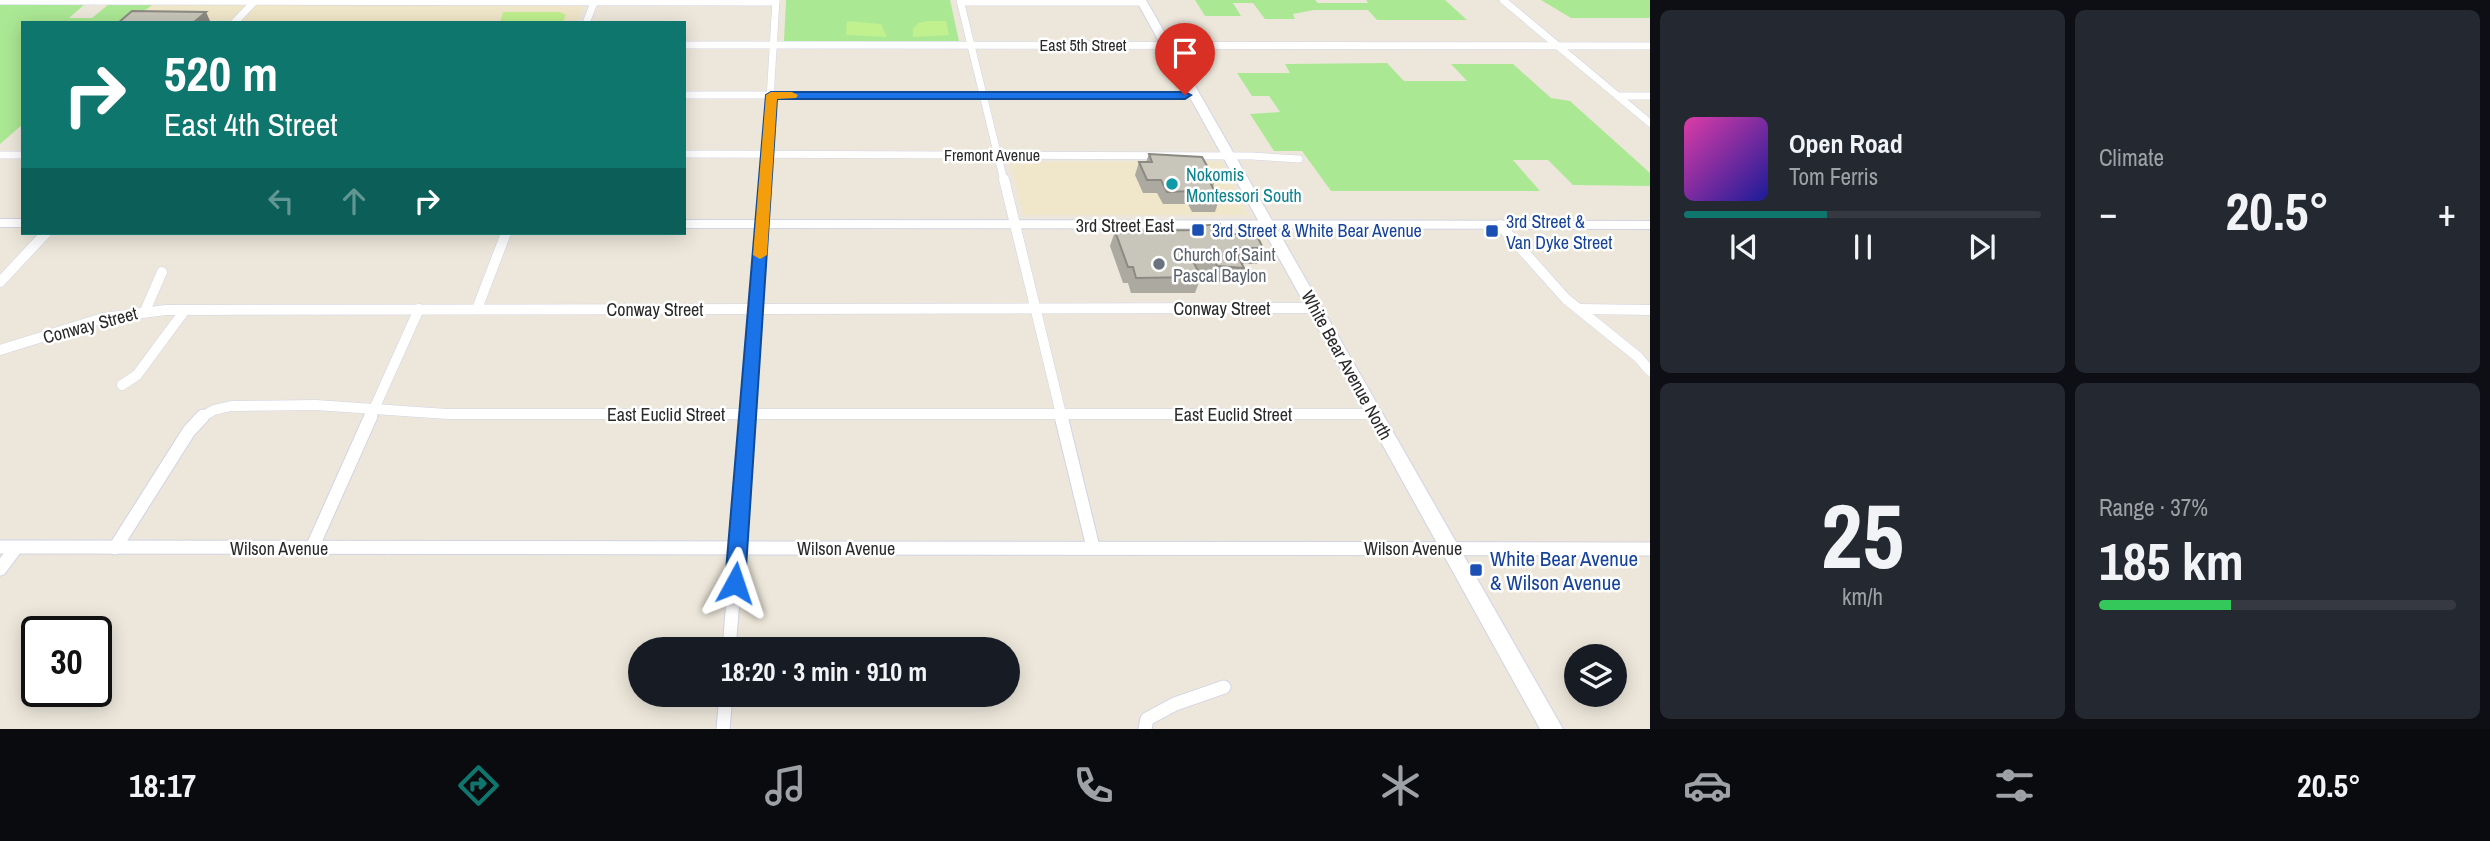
<!DOCTYPE html>
<html lang="en">
<head>
<meta charset="utf-8">
<style>
	body { margin:0; font-family:"Archivo Narrow",sans-serif; background:#242831; color:#f1f3f6; height:100vh; display:flex; flex-direction:column; font-size:26px; white-space:nowrap }
	* { box-sizing:border-box; margin:0 }
	p { font-size:23px; color:#9ea1a6 }
	.icon { flex:none; width:38px; height:38px; fill:none; stroke:currentColor; stroke-width:2; stroke-linecap:round; stroke-linejoin:round }
	.map { position:relative; flex:1; overflow:hidden }
	.panel { display:flex; flex-direction:column; gap:10px; padding:10px; background:#0d0f14; width:840px }
	.panel>* { flex:none }
	.hud { position:absolute; left:21px; top:21px; width:665px; height:214px; border-radius:0px; box-shadow:0 4px 18px #0003; background:#0f766e; color:#fff; overflow:hidden }
	.fabs { position:absolute; left:1564px; top:644px; display:grid; gap:14px }
	.fabs a { display:grid; place-items:center; width:63px; height:63px; border-radius:50%; background:#171b24; box-shadow:0 4px 18px #0003; font-size:35px }
	.speed { position:absolute; left:21px; top:616px; display:flex; gap:14px; font-size:35px; font-weight:700; text-align:center }
	.speed>* { display:grid; place-content:center; width:91px; height:91px; border-radius:50%; background:#171b24; box-shadow:0 4px 18px #0003; line-height:1 }
	.speed .limit { border:4px solid #111; border-radius:10px; background:#fff; color:#111 }
	.pin { position:absolute; display:grid; place-items:center; width:60px; height:60px; color:#fff; margin:-72px -30px; border-radius:50% 50% 50% 0; rotate:-45deg; box-shadow:0 0 7px #0007 }
	.pin .icon { rotate:45deg }
	.me { position:absolute; width:77px; margin:-38px; rotate:5deg; stroke-linejoin:round; filter:drop-shadow(0 0 5px #0008) }
	.turn { display:flex; align-items:center; gap:24px; height:147px; padding:0 28px; font-size:32px }
	.turn .icon { width:91px; height:91px; stroke-width:2.5 }
	.turn b { display:block; font-size:49px; line-height:60px }
	.lanes { display:flex; align-items:center; height:66px; padding:0 28px; background:#0003; justify-content:center; gap:35px; direction:ltr }
	.lanes .off { opacity:.35 }
	.big { font-size:52px; font-weight:700; line-height:1.1 }
	.panel .card { flex:1; display:flex; flex-direction:column; justify-content:center; gap:10px; min-width:0; padding:0 24px; border-radius:10px; background:#242831 }
	.panel .dial { align-items:center; gap:0 }
	.dial b { font-size:91px; line-height:1 }
	.song { display:flex; align-items:center; gap:21px }
	.cover { width:84px; height:84px; border-radius:10px; background:linear-gradient(135deg,hsl(320 70% 55%),hsl(240 70% 35%)) }
	.played { height:7px; border-radius:4px; background:linear-gradient(90deg,#0f766e 40%,#363941 40%) }
	.keys { display:flex; justify-content:space-around; direction:ltr }
	.heat { display:flex; justify-content:space-between; align-items:center; font-size:38px; direction:ltr }
	.charge { height:10px; border-radius:5px; background:linear-gradient(90deg,#34c759 37%,#363941 0) }
	.panel .tiles { flex:1; display:grid; gap:10px; grid-template-columns:repeat(2,1fr) }
	.trip { position:absolute; left:628px; top:637px; width:392px; height:70px; border-radius:35px; background:#171b24; box-shadow:0 4px 18px #0003; font-weight:700; line-height:70px; text-align:center }
	.menu { display:flex; height:112px; justify-content:space-around; align-items:center; background:#090b0e; color:#9ea1a6 }
	.menu .icon { width:49px; height:49px }
	.menu .current { color:#0f766e }
	.menu b { font-size:32px; color:#f1f3f6 }
	main { display:flex; flex:1; min-height:0 }
	.map>svg:first-child { display:block }
</style>
</head>
<body>
<main>
<div class="map">
<svg width="1650" height="729" viewBox="0 0 1650 729">
	<rect width="100%" height="100%" fill="#ede7db"/>
	<g fill="#f0e6c9">
		<polygon points="152,5 584,5 577,23 112,23 139,16"/>
		<polygon points="1010,162 1221,162 1248,215 1024,215"/>
	</g>
	<g fill="#abe894">
		<polygon points="786,0 950,0 959,41 784,41"/>
		<polygon points="1195,0 1315,0 1318,3 1368,3 1366,0 1445,0 1467,20 1377,20 1368,10 1314,10 1293,14 1295,19 1265,19 1253,3 1233,3 1241,16 1205,16"/>
		<polygon points="1541,0 1650,0 1650,18 1571,18"/>
		<path d="M0,4H85L69,18H92L109,4L152,5C119,33 64,23 23,23V124L0,144Z"/>
		<polygon points="1387,63 1404,81 1467,81 1451,64 1513,64 1551,98 1570,101 1650,173 1650,186 1573,185 1548,160 1513,160 1540,191 1331,191 1302,151 1274,151 1250,114 1280,112 1269,96 1252,96 1237,73 1290,73 1285,64"/>
	</g>
	<g fill="#c1f08f">
		<polygon points="503,12 560,12 566,15 562,23 500,23"/>
		<polygon points="847,21 881,24 887,37 846,35"/>
		<polygon points="927,21 946,21 949,35 913,37 913,29 918,23"/>
	</g>
	<g fill="none" stroke-linecap="round" stroke-linejoin="round">
		<g stroke="#d0d3e4" stroke-width="8">
			<g id="minor-far2">
				<polyline points="960,0 1004,181"/>
				<polyline points="1503,0 1650,123"/>
				<polyline points="0,1 776,2"/>
				<polyline points="961,2 1143,2"/>
				<polyline points="234,23 255,1"/>
				<polyline points="586,23 595,0"/>
				<polyline points="684,45 1650,46"/>
				<polyline points="684,95 1194,95"/>
				<polyline points="1618,96 1650,96"/>
				<polyline points="684,154 1252,156 1299,159"/>
				<polyline points="0,155 23,155"/>
				<polyline points="765,181 776,0"/>
			</g>
		</g>
		<g stroke="#d0d3e4" stroke-width="11">
			<g id="minor-far1">
				<polyline points="1004,179 1062,418"/>
				<polyline points="1500,225 1566,299 1638,357 1650,371"/>
				<polyline points="0,282 46,233"/>
				<polyline points="477,309 506,233"/>
				<polyline points="1580,309 1650,310"/>
				<polyline points="145,311 162,272"/>
				<polyline points="0,350 103,318 166,310 1315,308"/>
				<polyline points="122,385 137,375 185,310"/>
				<polyline points="200,418 214,410 231,406 316,405 447,414 1374,414"/>
				<polyline points="370,418 419,309"/>
				<polyline points="748,418 765,179"/>
			</g>
		</g>
		<g stroke="#d0d3e4" stroke-width="15">
			<g id="minor">
				<polyline points="1061,416 1093,547"/>
				<polyline points="0,547 1650,549"/>
				<polyline points="115,548 189,431 203,416"/>
				<polyline points="312,548 371,416"/>
				<polyline points="0,569 15,549"/>
				<polyline points="729,649 748,416"/>
				<polyline points="723,729 726,695"/>
				<polyline points="1145,729 1147,719 1175,704 1224,687"/>
			</g>
		</g>
		<g stroke="#d0d3e4" stroke-width="2">
			<g id="tertiary">
				<rect x="0" y="219" width="23" height="8"/>
				<polygon points="684,220 1650,221 1650,229 684,228"/>
			</g>
		</g>
		<g stroke="#d0d3e4" stroke-width="2">
			<polygon id="secondary" points="1136,0 1146,0 1563,729 1540,729"/>
		</g>
		<use href="#minor-far2" stroke="#fff" stroke-width="7"/>
		<use href="#minor-far1" stroke="#fff" stroke-width="10"/>
		<use href="#minor" stroke="#fff" stroke-width="13"/>
		<use href="#tertiary" fill="#fff" fill-rule="evenodd"/>
		<use href="#secondary" fill="#fff" fill-rule="evenodd"/>
	</g>
	<g fill="#aca9a0">
		<polygon points="1149,154 1215,180 1213,187 1219,200 1215,212 1192,212 1188,204 1163,204 1157,193 1143,193 1135,175 1139,162 1146,162"/>
		<polygon points="1198,226 1225,234 1263,248 1257,264 1242,264 1244,268 1238,284 1211,281 1207,275 1199,275 1201,277 1195,293 1131,293 1128,283 1123,283 1110,246 1115,231 1197,230"/>
	</g>
	<polygon fill="#8c8a82" points="206,12 211,23 193,23"/>
	<g fill="#c8c5ba" stroke="#8c8a82" stroke-width="2">
		<polygon points="132,11 206,12 193,23 118,23"/>
		<polygon points="1149,154 1202,157 1215,180 1209,180 1219,200 1196,200 1192,191 1167,192 1161,180 1147,180 1139,162 1152,162"/>
		<polygon points="1220,224 1225,234 1256,234 1263,248 1234,248 1244,268 1217,266 1214,259 1192,259 1201,277 1136,278 1133,267 1128,267 1115,231 1200,230 1198,226"/>
	</g>
	<polygon fill="#1a73e8" stroke="#114b97" stroke-width="2" points="771,92 1185,92 1191,95 1185,99 777,99 745,583 742,589 735,591 728,589 725,583 766,95"/>
	<polygon fill="#f59e0b" points="792,92 798,95 796,98 777,99 767,255 760,259 753,255 766,95 771,92"/>
	<circle fill="#0f9aa8" stroke="#fff" stroke-width="2.5" cx="1172" cy="184" r="7"/>
	<g fill="#1a4fb4" stroke="#fff" stroke-width="2.5">
		<rect x="1191" y="223" width="14" height="14" rx="3.5"/>
		<rect x="1485" y="224" width="14" height="14" rx="3.5"/>
		<rect x="1469" y="563" width="14" height="14" rx="3.5"/>
	</g>
	<circle fill="#6b7280" stroke="#fff" stroke-width="2.5" cx="1159" cy="264" r="7"/>
	<g text-anchor="middle" dominant-baseline="central" stroke-width="5" stroke-linejoin="round" paint-order="stroke">
		<g font-size="16" fill="#2a2a2a" stroke="#fff">
			<text x="1083" y="45">East 5th Street</text>
			<text x="992" y="155">Fremont Avenue</text>
		</g>
		<g font-size="18" fill="#0d838f" stroke="#fff" text-anchor="start">
			<text x="1186" y="174">Nokomis<tspan x="1186" dy="21">Montessori South</tspan></text>
		</g>
		<g font-size="18" fill="#164399" stroke="#fff" text-anchor="start">
			<text x="1506" y="221">3rd Street &amp;<tspan x="1506" dy="21">Van Dyke Street</tspan></text>
			<text x="1212" y="230">3rd Street &amp; White Bear Avenue</text>
		</g>
		<g font-size="18" fill="#2a2a2a" stroke="#fff">
			<text x="1125" y="225">3rd Street East</text>
			<text x="1222" y="308">Conway Street</text>
			<text x="655" y="309">Conway Street</text>
			<text transform="translate(90 325) rotate(-15)">Conway Street</text>
			<text transform="translate(1347 365) rotate(61)">White Bear Avenue North</text>
			<text x="666" y="414">East Euclid Street</text>
			<text x="1233" y="414">East Euclid Street</text>
			<text x="279" y="548">Wilson Avenue</text>
			<text x="846" y="548">Wilson Avenue</text>
			<text x="1413" y="548">Wilson Avenue</text>
		</g>
		<g font-size="18" fill="#5b616d" stroke="#fff" text-anchor="start">
			<text x="1173" y="254">Church of Saint<tspan x="1173" dy="21">Pascal Baylon</tspan></text>
		</g>
		<g font-size="21" fill="#164399" stroke="#fff" text-anchor="start">
			<text x="1490" y="558">White Bear Avenue<tspan x="1490" dy="24">&amp; Wilson Avenue</tspan></text>
		</g>
	</g>
</svg>
<div class="fabs">
<a><svg class="icon" aria-label="layers" viewBox="0 0 24 24"><path d="M12 4l9 5-9 5-9-5zM3 14l9 5 9-5"/></svg></a>
</div>
<div class="speed"><div class="limit">30</div></div>
<div class="pin" style="left:1185px;top:95px;background:#d93025"><svg class="icon" aria-label="arrive" viewBox="0 0 24 24"><path d="M6 21V4h12l-3 4 3 4H6"/></svg></div>
<svg class="me" style="left:735px;top:583px" viewBox="-20 -20 40 40"><path d="M0-17L14 15 0 8-14 15z" fill="#1a73e8" stroke="#fff" stroke-width="4"/></svg>
<div class="trip">18:20 · 3 min · 910 m</div>
<div class="hud">
<div class="turn"><svg class="icon" aria-label="right" viewBox="0 0 24 24"><path d="M7 20v-9h11M14 6l5 5-5 5"/></svg><div><b>520 m</b>East 4th Street</div></div>
<div class="lanes"><svg class="icon off" aria-label="left" viewBox="0 0 24 24"><path d="M17 20v-9H6M10 6l-5 5 5 5"/></svg><svg class="icon off" aria-label="ahead" viewBox="0 0 24 24"><path d="M12 20V5M6 11l6-6 6 6"/></svg><svg class="icon" aria-label="right" viewBox="0 0 24 24"><path d="M7 20v-9h11M14 6l5 5-5 5"/></svg></div>
</div>
</div>
<section class="panel">
<div class="tiles">
<div class="card">
<div class="song"><i class="cover"></i><div><b>Open Road</b><p>Tom Ferris</p></div></div>
<div class="played"></div>
<div class="keys"><svg class="icon" aria-label="previous" viewBox="0 0 24 24"><path d="M18 5L8 12l10 7zM5 5v14"/></svg><svg class="icon" aria-label="pause" viewBox="0 0 24 24"><path d="M8 5v14M16 5v14"/></svg><svg class="icon" aria-label="next" viewBox="0 0 24 24"><path d="M6 5l10 7-10 7zM19 5v14"/></svg></div>
</div>
<div class="card"><p>Climate</p>
<div class="heat"><a>−</a><b class="big">20.5°</b><a>+</a></div>
</div>
<div class="card dial"><b>25</b><p>km/h</p></div>
<div class="card"><p>Range · 37%</p><b class="big">185 km</b><div class="charge"></div></div>
</div>
</section>
</main>
<nav class="menu">
<b>18:17</b>
<svg class="icon current" aria-label="directions" viewBox="0 0 24 24"><path d="M12 3l9 9-9 9-9-9zM9 14v-3h6M13 9l2 2-2 2"/></svg>
<svg class="icon" aria-label="music" viewBox="0 0 24 24"><path d="M9 18V5l10-2v13"/><circle cx="6" cy="18" r="3"/><circle cx="16" cy="16" r="3"/></svg>
<svg class="icon" aria-label="phone" viewBox="0 0 24 24"><path d="M5 4h4l2 5-3 2q2 4 5 5l2-3 5 2v4C11 20 4 13 5 4z"/></svg>
<svg class="icon" aria-label="climate" viewBox="0 0 24 24"><path d="M12 3v18M4 7l16 10M4 17L20 7"/></svg>
<svg class="icon" aria-label="car" viewBox="0 0 24 24"><path d="M5 17H2v-5l4-1 3-4h7l3 4 3 1v5h-3M9 17h6M6 11h13"/><circle cx="7" cy="17" r="2"/><circle cx="17" cy="17" r="2"/></svg>
<svg class="icon" aria-label="filters" viewBox="0 0 24 24"><path d="M4 7h16M4 17h16"/><circle cx="9" cy="7" r="2"/><circle cx="15" cy="17" r="2"/></svg>
<b>20.5°</b>
</nav>
</body>
</html>
